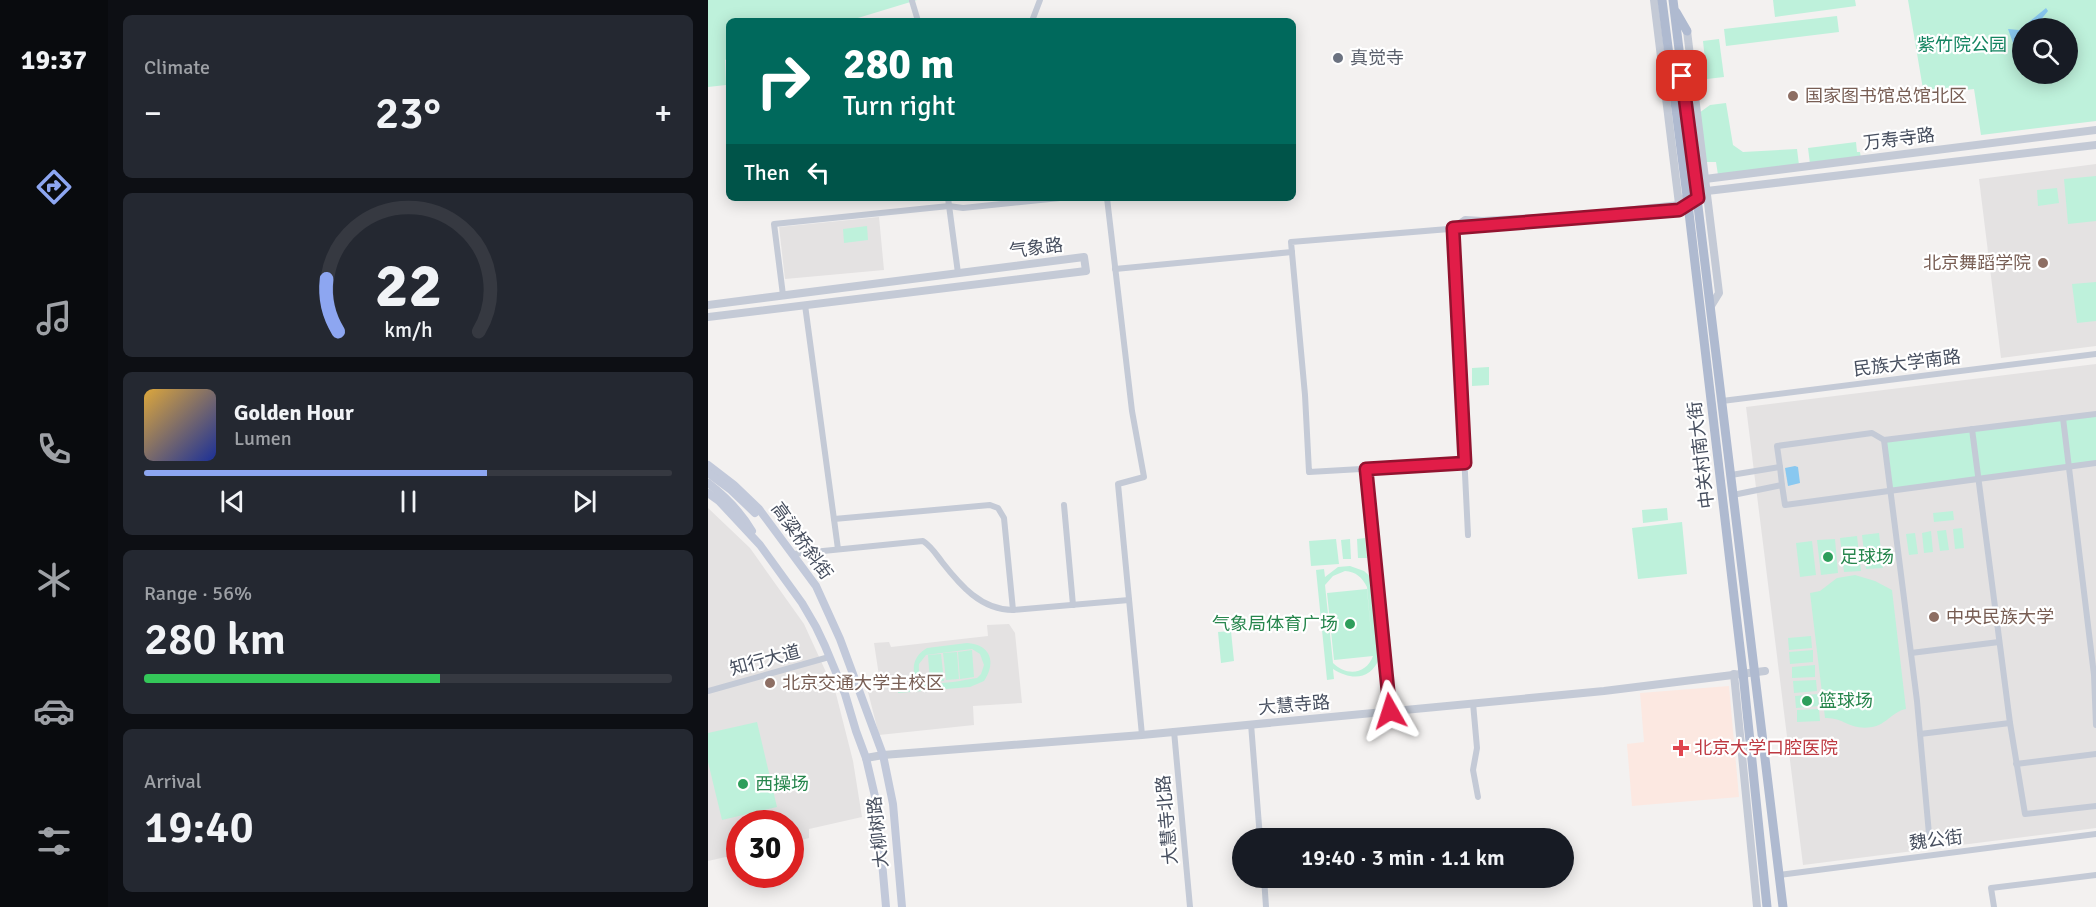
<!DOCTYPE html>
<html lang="en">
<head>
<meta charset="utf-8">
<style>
	body { margin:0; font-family:Signika,"Noto Sans SC",sans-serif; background:#242831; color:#f1f3f6; height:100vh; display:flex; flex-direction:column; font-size:22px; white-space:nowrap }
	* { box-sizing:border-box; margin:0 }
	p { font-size:20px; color:#9ea1a6 }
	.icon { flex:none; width:33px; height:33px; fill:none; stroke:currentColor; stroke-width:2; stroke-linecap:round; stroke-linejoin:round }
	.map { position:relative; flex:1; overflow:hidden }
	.panel { display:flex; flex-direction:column; gap:15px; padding:15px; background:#0d0f14; width:600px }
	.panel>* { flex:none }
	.banner { position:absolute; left:18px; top:18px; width:570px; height:183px; border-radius:9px; box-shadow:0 3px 15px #0003; background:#00695c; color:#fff; overflow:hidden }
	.buttons { position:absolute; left:1304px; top:18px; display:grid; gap:12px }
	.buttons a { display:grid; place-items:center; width:66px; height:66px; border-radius:50%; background:#171b24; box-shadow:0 3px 15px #0003; font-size:30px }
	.speed { position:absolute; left:18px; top:810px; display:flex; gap:12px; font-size:30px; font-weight:700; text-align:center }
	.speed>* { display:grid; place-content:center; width:78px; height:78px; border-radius:50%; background:#171b24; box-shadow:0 3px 15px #0003; line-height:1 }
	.speed .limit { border:9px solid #d22; background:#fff; color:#111 }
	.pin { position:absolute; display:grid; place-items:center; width:51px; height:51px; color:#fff; margin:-26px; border-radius:12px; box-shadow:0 3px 9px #0006 }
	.me { position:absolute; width:66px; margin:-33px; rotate:354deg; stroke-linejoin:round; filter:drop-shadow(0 0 4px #0008) }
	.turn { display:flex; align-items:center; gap:21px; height:126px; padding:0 18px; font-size:27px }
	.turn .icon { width:78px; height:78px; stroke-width:2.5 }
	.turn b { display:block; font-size:42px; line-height:51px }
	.then { display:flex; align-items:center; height:57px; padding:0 18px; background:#0003; gap:12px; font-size:22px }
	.big { font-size:45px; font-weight:600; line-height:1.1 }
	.panel .card { flex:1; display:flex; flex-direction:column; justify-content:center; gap:9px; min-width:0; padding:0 21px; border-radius:9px; background:#242831 }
	.panel .dial { align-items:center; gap:0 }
	.dial svg { height:156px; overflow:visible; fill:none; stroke:#363941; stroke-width:7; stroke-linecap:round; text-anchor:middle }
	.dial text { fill:#f1f3f6; stroke:none }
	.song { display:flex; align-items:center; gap:18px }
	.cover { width:72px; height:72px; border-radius:9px; background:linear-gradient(135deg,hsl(40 70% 55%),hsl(230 70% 35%)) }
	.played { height:6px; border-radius:3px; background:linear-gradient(90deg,#8da6f1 65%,#363941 65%) }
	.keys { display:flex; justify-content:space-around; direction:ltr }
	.heat { display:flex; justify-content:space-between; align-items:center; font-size:33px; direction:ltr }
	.charge { height:9px; border-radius:4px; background:linear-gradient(90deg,#34c759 56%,#363941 0) }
	.trip { position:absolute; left:524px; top:828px; width:342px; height:60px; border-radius:30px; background:#171b24; box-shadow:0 3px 15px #0003; font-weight:600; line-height:60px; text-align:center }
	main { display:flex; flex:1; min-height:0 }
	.tab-bar { display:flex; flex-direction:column; width:108px; justify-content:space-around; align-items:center; background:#090b0e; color:#9ea1a6 }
	.tab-bar .icon { width:42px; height:42px }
	.tab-bar .current { color:#8da6f1 }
	.tab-bar b { font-size:27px; color:#f1f3f6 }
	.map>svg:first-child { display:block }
</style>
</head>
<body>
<main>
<nav class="tab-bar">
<b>19:37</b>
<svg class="icon current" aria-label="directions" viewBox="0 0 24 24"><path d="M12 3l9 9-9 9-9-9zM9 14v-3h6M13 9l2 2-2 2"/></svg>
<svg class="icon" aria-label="music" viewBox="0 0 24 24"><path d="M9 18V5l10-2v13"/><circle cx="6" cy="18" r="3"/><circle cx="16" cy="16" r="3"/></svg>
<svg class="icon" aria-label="phone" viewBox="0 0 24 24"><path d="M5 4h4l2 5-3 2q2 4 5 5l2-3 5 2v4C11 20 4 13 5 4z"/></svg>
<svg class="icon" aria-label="climate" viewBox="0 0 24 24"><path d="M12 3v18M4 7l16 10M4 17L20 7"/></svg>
<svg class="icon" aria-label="car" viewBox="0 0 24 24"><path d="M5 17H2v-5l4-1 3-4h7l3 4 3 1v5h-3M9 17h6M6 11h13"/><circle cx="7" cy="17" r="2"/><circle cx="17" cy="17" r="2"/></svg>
<svg class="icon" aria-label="filters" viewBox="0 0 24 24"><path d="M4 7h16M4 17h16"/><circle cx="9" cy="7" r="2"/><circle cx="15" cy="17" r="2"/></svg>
</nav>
<section class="panel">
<div class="card"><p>Climate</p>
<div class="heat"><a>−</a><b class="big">23°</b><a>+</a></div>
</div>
<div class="card dial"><svg viewBox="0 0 100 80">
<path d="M14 69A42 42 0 1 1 86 69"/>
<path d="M14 69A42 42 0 0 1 8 42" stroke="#8da6f1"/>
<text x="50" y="56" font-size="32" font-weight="700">22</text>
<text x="50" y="72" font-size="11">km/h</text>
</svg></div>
<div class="card">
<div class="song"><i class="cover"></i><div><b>Golden Hour</b><p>Lumen</p></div></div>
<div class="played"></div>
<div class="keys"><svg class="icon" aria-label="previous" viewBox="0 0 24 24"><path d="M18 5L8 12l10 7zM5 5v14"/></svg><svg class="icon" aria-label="pause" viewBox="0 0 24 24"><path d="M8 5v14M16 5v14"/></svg><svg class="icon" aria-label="next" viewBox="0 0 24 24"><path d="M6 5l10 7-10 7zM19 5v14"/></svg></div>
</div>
<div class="card"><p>Range · 56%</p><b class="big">280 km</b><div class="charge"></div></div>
<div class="card"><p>Arrival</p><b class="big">19:40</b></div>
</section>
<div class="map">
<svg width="1388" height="907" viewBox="0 0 1388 907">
	<rect width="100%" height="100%" fill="#f3f1f0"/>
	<g fill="#e4e2e2">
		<polygon points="1388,164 1388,346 1293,358 1271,179"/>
		<polygon points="171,217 176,270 77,279 71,227"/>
		<polygon points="1388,364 1388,828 1095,865 1038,407"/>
		<polygon points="0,508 42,548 96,624 128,694 145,761 154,817 101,829 101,838 83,843 82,824 32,824 31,854 0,861"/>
		<polygon points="301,624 307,633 314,703 265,706 266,725 171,735 160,692 173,689 166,643 181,642 183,647 280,636 279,625"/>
	</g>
	<polygon fill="#fce8e1" points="1021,686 1031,797 924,806 919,744 936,742 932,693"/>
	<g fill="#bef1db" fill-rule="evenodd">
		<polygon points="0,0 209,0 140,21 21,21 21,58 17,60 18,85 0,87"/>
		<polygon points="1065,0 1147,0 1148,6 1067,17"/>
		<path d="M1200,0H1388V121L1273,135L1266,89L1216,95ZM1314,28H1359V74H1314Z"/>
		<polygon points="1129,16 1131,32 1018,46 1016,29"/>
		<polygon points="1011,39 1016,77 999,79 995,41"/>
		<polygon points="1018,103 1025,145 1035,152 1089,149 1091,165 1010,175 1008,162 998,162 991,113 1002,105"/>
		<polygon points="1148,142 1149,152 1152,152 1153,158 1102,164 1100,148"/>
		<polygon points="1388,176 1388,221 1360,224 1356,179"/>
		<polygon points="1349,188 1351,203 1330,206 1329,190"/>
		<polygon points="159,226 160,240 136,243 135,229"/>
		<polygon points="1388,282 1388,321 1369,323 1364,284"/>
		<polygon points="781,367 781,385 764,386 764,368"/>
		<polygon points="1388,414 1388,463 1183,490 1176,440"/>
		<polygon points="959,508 960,520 935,523 934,510"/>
		<polygon points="1245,511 1246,520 1226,522 1225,513"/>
		<polygon points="974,522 979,574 930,579 924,528"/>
		<polygon points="1254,528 1256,548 1247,549 1245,529"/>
		<polygon points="1238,530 1241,550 1232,551 1229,531"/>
		<polygon points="1223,531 1225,552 1216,553 1214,533"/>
		<polygon points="1171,533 1175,568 1158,569 1154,535"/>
		<polygon points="1207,533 1210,554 1201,555 1198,534"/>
		<polygon points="1149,536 1153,571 1136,572 1132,538"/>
		<polygon points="657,538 659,558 650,558 649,539"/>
		<polygon points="628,539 631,564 603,566 601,541"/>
		<polygon points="642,539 643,559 635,559 633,540"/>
		<polygon points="1127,539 1130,573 1113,575 1109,540"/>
		<polygon points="1104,541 1108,575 1092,577 1088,543"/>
		<path d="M642,566L656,571L665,579L672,657C663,680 644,681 625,669L626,679L619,680L608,570L616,569L617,577L630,567ZM637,571C648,572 654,577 659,587L665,655L659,589L619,593L626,660L665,656C658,675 638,676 625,663L617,585L625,576Z"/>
		<path d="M1147,575L1167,581L1184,590L1198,709C1185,711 1178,725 1164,727C1142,731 1136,717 1117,718L1102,593L1112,591L1129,578Z"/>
		<polygon points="523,631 526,661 513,663 510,632"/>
		<polygon points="1103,636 1104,648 1081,650 1080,638"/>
		<path d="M259,643C282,644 289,662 276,681L262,687L190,693V687L212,685C202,671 204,657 219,648ZM264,649L272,654L276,665L273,674L269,678C251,680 208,694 211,664L218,655Z"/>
		<polygon points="264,650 266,677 252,679 250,652"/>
		<polygon points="1105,650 1105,662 1082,664 1081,652"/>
		<polygon points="249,652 251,679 238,680 235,653"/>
		<polygon points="233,654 236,681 222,682 220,655"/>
		<polygon points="1107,665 1107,677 1084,678 1084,667"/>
		<polygon points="1108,680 1109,691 1086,693 1085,681"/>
		<polygon points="1110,694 1111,706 1088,708 1087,696"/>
		<polygon points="1111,709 1112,721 1089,722 1089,710"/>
		<polygon points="49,722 69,807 14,820 0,762 0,733"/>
	</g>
	<g fill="#89c8f0">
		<polygon points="1338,8 1340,11 1331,22 1329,28 1314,28 1314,44 1305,43 1300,29 1311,30"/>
		<polygon points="1087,466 1090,467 1092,483 1080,486 1077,468"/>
	</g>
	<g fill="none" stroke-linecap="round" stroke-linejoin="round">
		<g stroke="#c4cad6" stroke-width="6">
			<polyline points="204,1 210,21"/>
			<polyline points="324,21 332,0"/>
			<polyline points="240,198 250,273"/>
			<polyline points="399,198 424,411 436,477 410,484 434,735"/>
			<polyline points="746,227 757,219 774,220 881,214 971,204"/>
			<polyline points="745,228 760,535"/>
			<polyline points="407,269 584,252"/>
			<polyline points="75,295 66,224 241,206 255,208 352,198"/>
			<polyline points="97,305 130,549"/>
			<polyline points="1014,401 1388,354"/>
			<polyline points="1355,418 1386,675 1388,725"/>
			<polyline points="1264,429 1302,723 1317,814 1388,806"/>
			<polyline points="1176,440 1209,701 1221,834"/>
			<polyline points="757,463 601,472 597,395 583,242 971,210"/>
			<polyline points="1072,467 1074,485"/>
			<polyline points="658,469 682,711"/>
			<polyline points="1023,475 1072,467 1069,446 1164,433 1176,440 1388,414"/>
			<polyline points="1025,495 1074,485 1077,505 1388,463"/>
			<polyline points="356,505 365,605"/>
			<polyline points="126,519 282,505 290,508 296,518 305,610 421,600"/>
			<path d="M85,554L215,541C223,546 228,554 234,562C252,585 273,610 305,610"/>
			<polyline points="1203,653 1291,642"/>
			<polyline points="0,691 121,657"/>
			<polyline points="765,703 769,748 765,770 770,797"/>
			<polyline points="543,724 552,838"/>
			<polyline points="466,731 482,907"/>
			<polyline points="1212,734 1302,723"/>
			<polyline points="1308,764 1388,754"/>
			<polyline points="1071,875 1388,834"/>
			<polyline points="556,878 558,907"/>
			<polyline points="1286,907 1283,888 1388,875"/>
		</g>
		<g stroke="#c4cad6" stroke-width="8">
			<polyline points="946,0 971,204"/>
			<polyline points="979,31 1011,293 1003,306"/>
			<polyline points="971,204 997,179 1388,130"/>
			<polyline points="971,210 999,191 1388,145"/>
			<polyline points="0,305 376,257 378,271 0,317"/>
			<polyline points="1026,674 1049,907"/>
			<polyline points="158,758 175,755 434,735 896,691 1057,671"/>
		</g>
		<g stroke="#c2c9da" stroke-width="8">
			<polyline points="0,465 26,485 51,509 108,586 132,639 175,755 185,804 194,907"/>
			<polyline points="0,473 23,490 47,513"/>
			<path d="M0,483C18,497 33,512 44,531"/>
			<polyline points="0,493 11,501 52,545 94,603 108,627 117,646 137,694 148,731 158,758 169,805 178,907"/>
		</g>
		<g stroke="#afbad0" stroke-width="9">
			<polyline points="954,0 980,204 1035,673 1059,907"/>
			<polyline points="965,0 1075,907"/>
			<polyline points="968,12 979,31"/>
		</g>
	</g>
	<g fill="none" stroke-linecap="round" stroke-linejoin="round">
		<g stroke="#92132f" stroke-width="15">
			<polyline id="route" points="682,711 658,469 757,463 745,228 971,210 990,198 974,76"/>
		</g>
		<use href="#route" stroke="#e11d48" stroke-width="10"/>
	</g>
	<circle fill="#6b7280" stroke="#fff" stroke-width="2" cx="630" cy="58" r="6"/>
	<g fill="#8d6e63" stroke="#fff" stroke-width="2">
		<circle cx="1085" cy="96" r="6"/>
		<circle cx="1335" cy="263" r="6"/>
		<circle cx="1226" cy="617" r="6"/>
		<circle cx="62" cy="683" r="6"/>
	</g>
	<g fill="#2e9e5b" stroke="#fff" stroke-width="2">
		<circle cx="1120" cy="557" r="6"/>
		<circle cx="642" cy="624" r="6"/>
		<circle cx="1099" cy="701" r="6"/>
		<circle cx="35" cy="784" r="6"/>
	</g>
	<path fill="#e0444e" stroke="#fff" stroke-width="2" d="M970 739h6v6h6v6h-6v6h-6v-6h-6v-6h6z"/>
	<g text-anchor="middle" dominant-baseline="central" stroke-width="4.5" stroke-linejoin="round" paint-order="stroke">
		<g font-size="18" fill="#148561" stroke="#fff">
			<text x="1254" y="45">紫竹院公园</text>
		</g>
		<g font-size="18" fill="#5b616d" stroke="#fff" text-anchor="start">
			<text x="642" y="58">真觉寺</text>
		</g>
		<g font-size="18" fill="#785e54" stroke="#fff" text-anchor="start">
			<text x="1097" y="96">国家图书馆总馆北区</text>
			<text x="1323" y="263" text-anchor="end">北京舞蹈学院</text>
			<text x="1238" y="617">中央民族大学</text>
			<text x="74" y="683">北京交通大学主校区</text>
		</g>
		<g font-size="18" fill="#474f5f" stroke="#fff">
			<text transform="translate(1191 139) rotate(-7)">万寿寺路</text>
			<text transform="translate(328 248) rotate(-7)">气象路</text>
			<text transform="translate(1199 363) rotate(-7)">民族大学南路</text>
			<text transform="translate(993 455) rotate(-97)">中关村南大街</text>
			<text transform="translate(94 541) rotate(54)">高粱桥斜街</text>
			<text transform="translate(57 660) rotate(-15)">知行大道</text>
			<text transform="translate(586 705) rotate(-5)">大慧寺路</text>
			<text transform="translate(459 820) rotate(-95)">大慧寺北路</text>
			<text transform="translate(170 832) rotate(-96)">大柳树路</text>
			<text transform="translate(1228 840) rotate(-7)">魏公街</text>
		</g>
		<g font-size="18" fill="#27864d" stroke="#fff" text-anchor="start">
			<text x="1132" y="557">足球场</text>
			<text x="630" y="624" text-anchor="end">气象局体育广场</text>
			<text x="1111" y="701">篮球场</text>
			<text x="47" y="784">西操场</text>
		</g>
		<g font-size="18" fill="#be3a42" stroke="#fff" text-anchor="start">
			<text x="986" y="748">北京大学口腔医院</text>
		</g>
	</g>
</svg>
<div class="buttons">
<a><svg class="icon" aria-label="search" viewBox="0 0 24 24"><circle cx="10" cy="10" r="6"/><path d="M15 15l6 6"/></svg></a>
</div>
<div class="speed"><div class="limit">30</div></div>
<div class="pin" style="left:974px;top:76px;background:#d93025"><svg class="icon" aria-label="arrive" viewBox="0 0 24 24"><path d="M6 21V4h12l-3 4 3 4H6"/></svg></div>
<svg class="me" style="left:682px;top:711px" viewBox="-20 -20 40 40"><path d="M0-17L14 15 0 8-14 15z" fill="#e11d48" stroke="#fff" stroke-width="4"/></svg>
<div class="trip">19:40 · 3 min · 1.1 km</div>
<div class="banner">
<div class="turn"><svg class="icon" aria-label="right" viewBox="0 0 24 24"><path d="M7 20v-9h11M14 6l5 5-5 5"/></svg><div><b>280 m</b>Turn right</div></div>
<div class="then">Then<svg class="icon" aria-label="left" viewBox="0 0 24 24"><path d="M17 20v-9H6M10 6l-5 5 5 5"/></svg></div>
</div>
</div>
</main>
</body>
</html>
